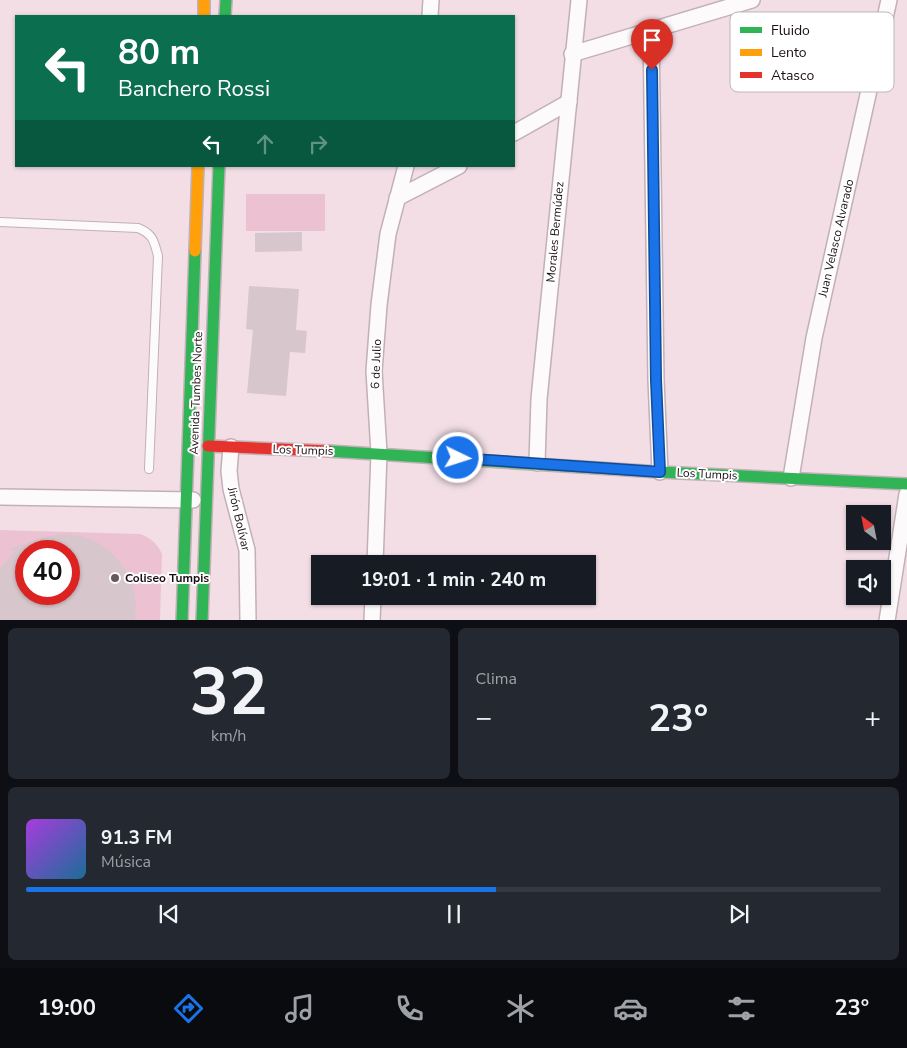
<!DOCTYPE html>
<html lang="es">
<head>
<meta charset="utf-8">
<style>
	body { margin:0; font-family:"Nunito Sans",sans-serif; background:#242831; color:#f1f3f6; height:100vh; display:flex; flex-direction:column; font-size:19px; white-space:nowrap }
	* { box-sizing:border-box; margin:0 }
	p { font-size:16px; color:#9ea1a6 }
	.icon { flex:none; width:28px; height:28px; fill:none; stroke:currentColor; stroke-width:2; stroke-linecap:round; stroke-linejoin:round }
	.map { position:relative; height:620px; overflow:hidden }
	.panel { display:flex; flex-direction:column; gap:8px; padding:8px; background:#0d0f14; flex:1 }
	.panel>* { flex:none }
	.hud { position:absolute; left:15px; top:15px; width:500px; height:152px; border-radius:0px; box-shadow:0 1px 4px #0004; background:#0b6e4f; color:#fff; overflow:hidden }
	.needle { width:32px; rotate:328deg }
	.buttons { position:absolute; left:846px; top:505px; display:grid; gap:10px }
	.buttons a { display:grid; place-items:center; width:45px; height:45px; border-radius:0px; background:#171b24; box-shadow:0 1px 4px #0004; font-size:25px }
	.speed { position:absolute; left:15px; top:540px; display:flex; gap:10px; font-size:25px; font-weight:700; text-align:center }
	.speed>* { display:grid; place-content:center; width:65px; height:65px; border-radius:50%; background:#171b24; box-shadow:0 1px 4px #0004; line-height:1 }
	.speed .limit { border:8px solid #d22; background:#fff; color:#111 }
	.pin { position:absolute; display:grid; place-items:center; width:42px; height:42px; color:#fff; margin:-51px -21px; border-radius:50% 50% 50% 0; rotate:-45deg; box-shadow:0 0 5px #0007 }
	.pin .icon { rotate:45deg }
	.me { position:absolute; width:55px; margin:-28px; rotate:94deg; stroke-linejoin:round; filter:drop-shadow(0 0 4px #0008) }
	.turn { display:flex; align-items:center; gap:18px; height:105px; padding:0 20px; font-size:22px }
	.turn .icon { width:65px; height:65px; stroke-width:2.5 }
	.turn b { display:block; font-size:35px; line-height:42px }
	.lanes { display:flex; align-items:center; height:48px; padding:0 20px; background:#0003; justify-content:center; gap:25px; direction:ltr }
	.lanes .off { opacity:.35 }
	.big { font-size:38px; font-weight:700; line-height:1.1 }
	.panel .tile { flex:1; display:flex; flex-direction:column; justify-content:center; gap:8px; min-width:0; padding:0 18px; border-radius:8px; background:#242831 }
	.panel .dial { align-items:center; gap:0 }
	.dial b { font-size:65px; line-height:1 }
	.song { display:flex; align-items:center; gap:15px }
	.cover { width:60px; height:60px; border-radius:8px; background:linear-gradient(135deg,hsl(280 70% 55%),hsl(200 70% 35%)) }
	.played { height:5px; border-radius:2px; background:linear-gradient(90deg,#1a73e8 55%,#363941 55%) }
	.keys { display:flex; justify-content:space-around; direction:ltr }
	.heat { display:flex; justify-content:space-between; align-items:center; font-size:28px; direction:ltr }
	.panel .tiles { flex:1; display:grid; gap:8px; grid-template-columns:1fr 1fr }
	.tile:last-child { grid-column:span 2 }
	.trip { position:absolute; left:311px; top:555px; width:285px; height:50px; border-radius:0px; background:#171b24; box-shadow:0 1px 4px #0004; font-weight:700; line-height:50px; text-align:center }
	.tab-bar { display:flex; height:80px; justify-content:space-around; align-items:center; background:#090b0e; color:#9ea1a6 }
	.tab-bar .icon { width:35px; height:35px }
	.tab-bar .selected { color:#1a73e8 }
	.tab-bar b { font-size:22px; color:#f1f3f6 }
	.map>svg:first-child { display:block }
</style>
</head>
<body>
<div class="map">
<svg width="907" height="621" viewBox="0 0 907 621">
	<rect width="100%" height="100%" fill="#f3dee6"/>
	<g fill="#ecc2d3" fill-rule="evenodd">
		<rect x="246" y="194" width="79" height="37"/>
		<path d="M0,530L140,534C151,538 157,543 162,554L160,620L0,621ZM26,551H69V594H26Z"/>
	</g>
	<g fill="#d7c6cc" fill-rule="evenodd">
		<polygon points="302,232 302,251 255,252 255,233"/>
		<polygon points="249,286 299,289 296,330 307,331 305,353 290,352 286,396 247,393 253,330 246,329"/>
		<path d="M62,534L81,536L98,543L113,554L125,569L133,586L136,604L135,621H0V568L16,551L8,550L44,537ZM26,551H69V594H26Z"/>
	</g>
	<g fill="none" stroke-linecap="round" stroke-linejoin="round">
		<g stroke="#c1b0b7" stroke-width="10">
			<path id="lane" d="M0,222L138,228C153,234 154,241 158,256L149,469"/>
		</g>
		<g stroke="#c1b0b7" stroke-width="18">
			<g id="street">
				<polyline points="430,16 431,0"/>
				<polyline points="651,31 656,380 660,472"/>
				<polyline points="572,54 752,0"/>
				<polyline points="514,133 569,102"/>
				<polyline points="397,198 459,166"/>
				<polyline points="231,447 229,471 231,489 247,550 248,621"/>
				<polyline points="537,463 539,399 579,0"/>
				<polyline points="791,478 814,338 889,0"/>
				<polyline points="0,497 193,500"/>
				<polyline points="375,564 379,453 374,371 379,305 388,234 406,166"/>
				<polyline points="372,621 373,596"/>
				<polyline points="887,621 907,494"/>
			</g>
		</g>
		<g stroke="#c1b0b7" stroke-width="14">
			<g id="fast">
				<polyline points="225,16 226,0"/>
				<polyline points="328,451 660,472 907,484"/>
				<polyline points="182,621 195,251"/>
				<polyline points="202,621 219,166"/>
			</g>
		</g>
		<g stroke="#c1b0b7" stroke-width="14">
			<g id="slow">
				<polyline points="204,0 204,16"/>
				<polyline points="195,251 198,166"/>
			</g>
		</g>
		<g stroke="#c1b0b7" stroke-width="14">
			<polyline id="jam" points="208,446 328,451"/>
		</g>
		<use href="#lane" stroke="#fdfafb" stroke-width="8"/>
		<use href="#street" stroke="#fdfafb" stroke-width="15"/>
		<use href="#fast" stroke="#30b455" stroke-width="11"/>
		<use href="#slow" stroke="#ff9f0a" stroke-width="11"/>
		<use href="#jam" stroke="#e5322d" stroke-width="11"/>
	</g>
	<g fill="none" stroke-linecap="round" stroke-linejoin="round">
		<g stroke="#114b97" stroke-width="12">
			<polyline id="route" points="458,458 660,472 656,380 652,70"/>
		</g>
		<use href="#route" stroke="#1a73e8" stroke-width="9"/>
	</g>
	<circle fill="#67575e" stroke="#fff" stroke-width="2" cx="115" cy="578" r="5"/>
	<g text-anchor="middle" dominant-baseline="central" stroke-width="4" stroke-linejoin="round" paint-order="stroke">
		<g font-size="12" fill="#1b0e14" stroke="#fff">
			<text transform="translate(555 232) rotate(-85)">Morales Bermúdez</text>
			<text transform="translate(836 238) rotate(-77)">Juan Velasco Alvarado</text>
			<text transform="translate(376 364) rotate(-88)">6 de Julio</text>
			<text transform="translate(196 393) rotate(-88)">Avenida Tumbes Norte</text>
			<text transform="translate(303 450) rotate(2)">Los Tumpis</text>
			<text transform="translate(707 474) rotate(3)">Los Tumpis</text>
			<text transform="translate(239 519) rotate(77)">Jirón Bolívar</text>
		</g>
		<g font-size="12" font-weight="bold" fill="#1b0e14" stroke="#fff" text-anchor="start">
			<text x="125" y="578">Coliseo Tumpis</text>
		</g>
	</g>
	<rect x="730" y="12" width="164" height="80" rx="8" fill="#fff" stroke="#bbb7b8" stroke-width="1"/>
	<rect x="740" y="27" width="22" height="6" fill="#30b455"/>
	<rect x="740" y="49" width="22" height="7" fill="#ff9f0a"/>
	<rect x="740" y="72" width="22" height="6" fill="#e5322d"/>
	<g font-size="14" fill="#1b0e14">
		<text x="771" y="35">Fluido</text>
		<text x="771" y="57">Lento</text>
		<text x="771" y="80">Atasco</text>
	</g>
</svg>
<div class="buttons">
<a><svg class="needle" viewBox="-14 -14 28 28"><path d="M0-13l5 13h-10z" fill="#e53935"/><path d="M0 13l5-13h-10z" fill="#9ea1a6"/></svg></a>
<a><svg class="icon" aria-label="sound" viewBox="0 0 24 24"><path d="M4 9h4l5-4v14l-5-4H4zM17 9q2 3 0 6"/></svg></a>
</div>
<div class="speed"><div class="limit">40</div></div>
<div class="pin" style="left:652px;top:70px;background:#d93025"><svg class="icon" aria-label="arrive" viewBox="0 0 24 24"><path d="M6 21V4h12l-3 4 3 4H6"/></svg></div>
<svg class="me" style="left:458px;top:458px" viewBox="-20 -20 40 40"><circle r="17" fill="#1a73e8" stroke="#fff" stroke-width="3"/><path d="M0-11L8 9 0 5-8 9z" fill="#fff"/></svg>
<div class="trip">19:01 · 1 min · 240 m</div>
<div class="hud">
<div class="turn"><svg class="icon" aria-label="left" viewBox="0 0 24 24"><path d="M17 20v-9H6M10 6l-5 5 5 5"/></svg><div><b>80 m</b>Banchero Rossi</div></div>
<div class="lanes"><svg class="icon" aria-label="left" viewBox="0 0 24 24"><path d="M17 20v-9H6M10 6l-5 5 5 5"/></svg><svg class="icon off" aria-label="ahead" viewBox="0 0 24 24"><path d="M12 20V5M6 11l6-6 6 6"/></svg><svg class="icon off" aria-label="right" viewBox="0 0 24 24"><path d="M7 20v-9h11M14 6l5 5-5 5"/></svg></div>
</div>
</div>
<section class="panel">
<div class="tiles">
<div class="tile dial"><b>32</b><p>km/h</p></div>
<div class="tile"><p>Clima</p>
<div class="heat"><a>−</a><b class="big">23°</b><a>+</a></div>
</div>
<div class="tile">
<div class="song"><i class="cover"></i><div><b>91.3 FM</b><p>Música</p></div></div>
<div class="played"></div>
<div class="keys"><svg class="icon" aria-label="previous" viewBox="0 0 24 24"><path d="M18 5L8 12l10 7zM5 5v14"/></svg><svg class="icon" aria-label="pause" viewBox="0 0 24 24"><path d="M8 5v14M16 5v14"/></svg><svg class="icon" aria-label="next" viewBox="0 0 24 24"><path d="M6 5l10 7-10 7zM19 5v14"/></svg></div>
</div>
</div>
</section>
<nav class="tab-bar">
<b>19:00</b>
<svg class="icon selected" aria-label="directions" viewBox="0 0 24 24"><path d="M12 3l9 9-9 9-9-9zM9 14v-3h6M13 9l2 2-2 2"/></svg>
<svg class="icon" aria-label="music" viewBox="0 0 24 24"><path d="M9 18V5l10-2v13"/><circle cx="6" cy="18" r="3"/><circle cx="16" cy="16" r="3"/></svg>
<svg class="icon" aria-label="phone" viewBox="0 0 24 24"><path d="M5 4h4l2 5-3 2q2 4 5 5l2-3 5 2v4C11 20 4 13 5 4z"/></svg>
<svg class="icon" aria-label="climate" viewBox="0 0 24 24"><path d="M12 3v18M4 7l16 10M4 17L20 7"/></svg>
<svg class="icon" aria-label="car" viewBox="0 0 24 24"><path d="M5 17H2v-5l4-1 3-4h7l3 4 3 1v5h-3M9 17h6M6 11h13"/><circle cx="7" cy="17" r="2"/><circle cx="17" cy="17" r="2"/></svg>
<svg class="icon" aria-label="filters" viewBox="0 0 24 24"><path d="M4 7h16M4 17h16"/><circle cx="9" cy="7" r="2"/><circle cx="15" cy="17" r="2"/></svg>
<b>23°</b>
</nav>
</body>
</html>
